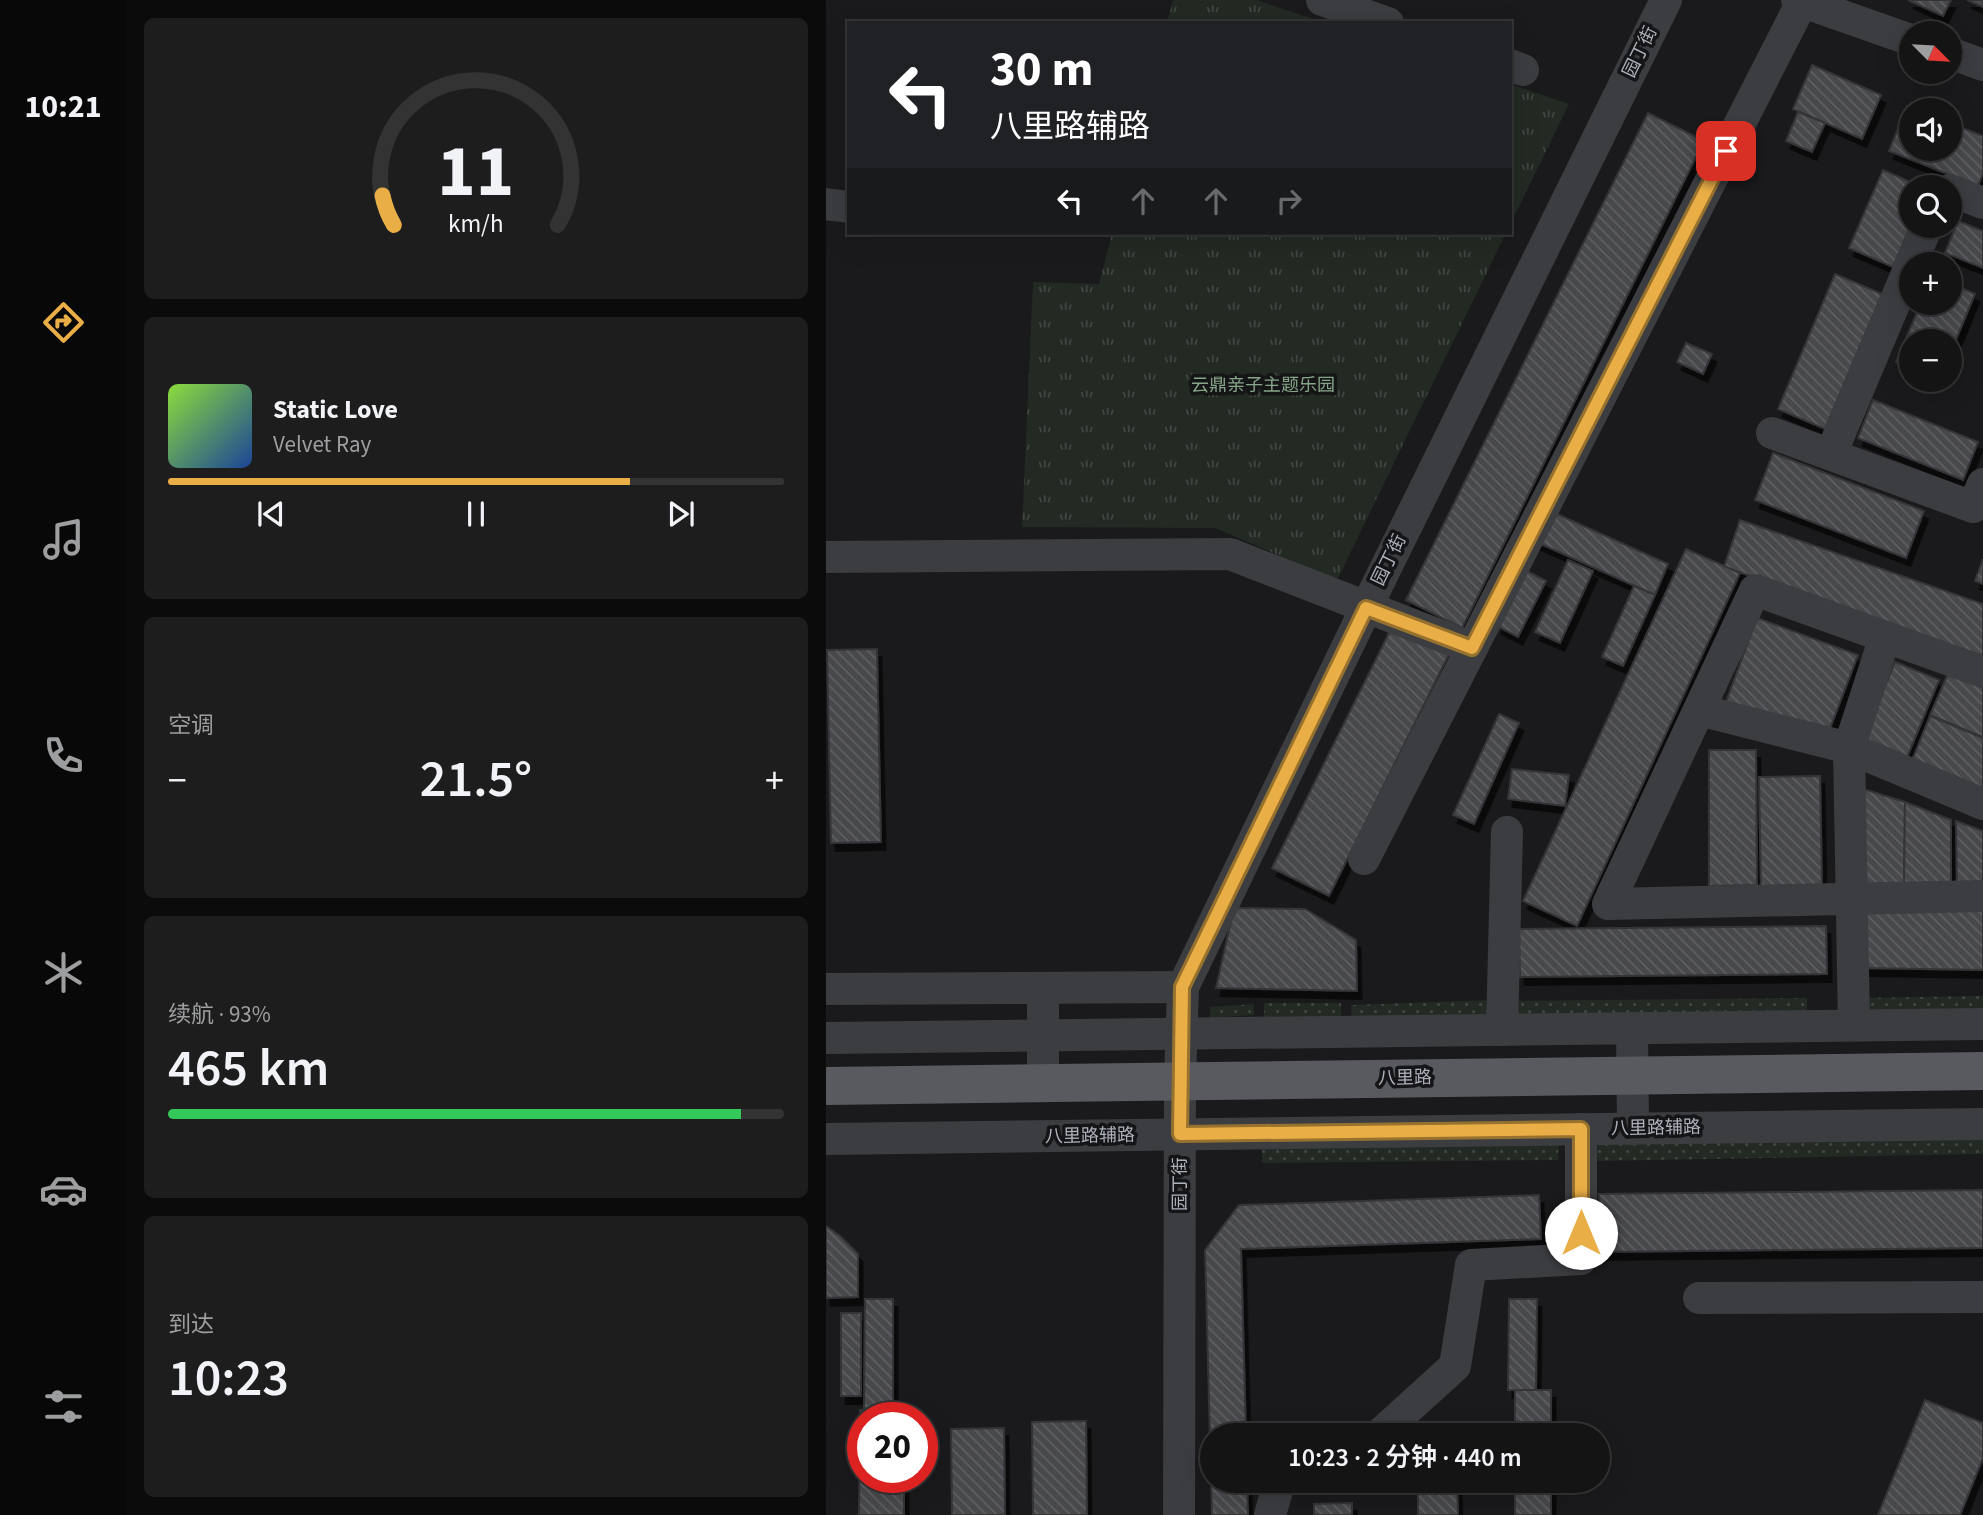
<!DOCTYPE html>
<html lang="zh">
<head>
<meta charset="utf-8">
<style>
	body { margin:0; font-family:"Source Sans 3","Noto Sans SC",sans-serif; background:#1d1d1e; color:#f1f3f6; height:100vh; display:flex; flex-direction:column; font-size:26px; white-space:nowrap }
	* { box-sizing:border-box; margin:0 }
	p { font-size:23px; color:#9d9ea0 }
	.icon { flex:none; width:38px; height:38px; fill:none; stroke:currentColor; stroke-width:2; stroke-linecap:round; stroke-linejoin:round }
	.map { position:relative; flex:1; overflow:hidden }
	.drawer { display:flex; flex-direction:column; gap:18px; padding:18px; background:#0b0b0c; width:700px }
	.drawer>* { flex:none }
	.hud { position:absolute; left:21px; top:21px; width:665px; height:214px; border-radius:0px; box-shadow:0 7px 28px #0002,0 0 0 2px #333334; background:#202124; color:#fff; overflow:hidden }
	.needle { width:46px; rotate:114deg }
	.buttons { position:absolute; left:1073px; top:21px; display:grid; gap:14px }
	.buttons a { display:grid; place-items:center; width:63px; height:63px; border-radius:50%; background:#141415; box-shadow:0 7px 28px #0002,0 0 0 2px #333334; font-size:35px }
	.speed { position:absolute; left:21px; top:1402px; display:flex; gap:14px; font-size:35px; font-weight:700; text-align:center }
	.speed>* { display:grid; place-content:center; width:91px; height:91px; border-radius:50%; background:#141415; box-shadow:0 7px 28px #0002,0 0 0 2px #333334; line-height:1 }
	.speed .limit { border:10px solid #d22; background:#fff; color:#111 }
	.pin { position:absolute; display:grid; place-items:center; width:60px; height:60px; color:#fff; margin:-30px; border-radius:14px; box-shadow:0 4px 10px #0006 }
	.me { position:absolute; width:77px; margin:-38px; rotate:0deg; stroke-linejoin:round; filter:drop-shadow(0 0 5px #0008) }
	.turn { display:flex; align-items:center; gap:24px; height:147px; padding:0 28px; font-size:32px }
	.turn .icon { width:91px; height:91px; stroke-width:2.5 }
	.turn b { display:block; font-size:49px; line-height:60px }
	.lanes { display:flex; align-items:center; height:66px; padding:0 28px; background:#0003; justify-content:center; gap:35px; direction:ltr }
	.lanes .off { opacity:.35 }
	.big { font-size:52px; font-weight:600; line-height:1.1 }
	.drawer .card { flex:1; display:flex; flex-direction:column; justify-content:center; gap:10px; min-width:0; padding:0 24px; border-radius:10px; background:#1d1d1e }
	.drawer .dial { align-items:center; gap:0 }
	.dial svg { height:182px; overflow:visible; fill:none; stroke:#333334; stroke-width:7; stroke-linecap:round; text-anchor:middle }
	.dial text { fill:#f1f3f6; stroke:none }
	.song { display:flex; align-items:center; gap:21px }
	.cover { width:84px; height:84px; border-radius:10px; background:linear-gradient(135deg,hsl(90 70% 55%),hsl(220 70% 35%)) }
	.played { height:7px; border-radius:4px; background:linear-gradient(90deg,#e9ae46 75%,#333334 75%) }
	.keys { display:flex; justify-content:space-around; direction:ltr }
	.heat { display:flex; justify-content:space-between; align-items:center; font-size:38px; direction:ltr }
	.charge { height:10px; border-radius:5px; background:linear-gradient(90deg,#34c759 93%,#333334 0) }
	.trip { position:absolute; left:374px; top:1423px; width:410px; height:70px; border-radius:35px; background:#141415; box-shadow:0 7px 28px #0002,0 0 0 2px #333334; font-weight:600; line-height:70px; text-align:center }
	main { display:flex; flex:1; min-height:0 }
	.dock { display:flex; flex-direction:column; width:126px; justify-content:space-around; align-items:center; background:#080808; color:#9d9ea0 }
	.dock .icon { width:49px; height:49px }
	.dock .selected { color:#e9ae46 }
	.dock b { font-size:32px; color:#f1f3f6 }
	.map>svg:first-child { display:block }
</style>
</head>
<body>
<main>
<nav class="dock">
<b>10:21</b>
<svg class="icon selected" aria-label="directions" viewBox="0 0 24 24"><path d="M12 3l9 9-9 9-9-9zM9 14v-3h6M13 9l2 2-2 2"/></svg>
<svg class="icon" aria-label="music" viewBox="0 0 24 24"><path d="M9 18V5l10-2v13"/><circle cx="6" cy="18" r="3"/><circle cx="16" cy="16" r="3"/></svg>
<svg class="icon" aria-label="phone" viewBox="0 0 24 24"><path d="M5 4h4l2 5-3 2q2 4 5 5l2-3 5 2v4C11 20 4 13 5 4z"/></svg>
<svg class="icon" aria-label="climate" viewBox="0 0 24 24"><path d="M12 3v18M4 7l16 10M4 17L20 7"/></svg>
<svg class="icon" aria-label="car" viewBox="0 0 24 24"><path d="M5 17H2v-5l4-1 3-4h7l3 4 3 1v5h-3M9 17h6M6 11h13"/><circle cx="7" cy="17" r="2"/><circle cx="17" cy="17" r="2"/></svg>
<svg class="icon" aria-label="filters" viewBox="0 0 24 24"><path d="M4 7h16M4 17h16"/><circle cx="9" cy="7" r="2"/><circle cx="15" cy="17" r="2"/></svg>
</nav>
<section class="drawer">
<div class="card dial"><svg viewBox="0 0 100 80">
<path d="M14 69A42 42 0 1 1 86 69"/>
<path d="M14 69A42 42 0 0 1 9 56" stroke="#e9ae46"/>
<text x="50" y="56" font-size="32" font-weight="700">11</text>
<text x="50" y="72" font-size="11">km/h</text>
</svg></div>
<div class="card">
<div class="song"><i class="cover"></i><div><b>Static Love</b><p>Velvet Ray</p></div></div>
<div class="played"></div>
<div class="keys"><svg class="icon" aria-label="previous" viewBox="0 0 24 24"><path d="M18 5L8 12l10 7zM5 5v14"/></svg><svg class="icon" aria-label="pause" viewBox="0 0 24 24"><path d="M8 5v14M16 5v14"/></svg><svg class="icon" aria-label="next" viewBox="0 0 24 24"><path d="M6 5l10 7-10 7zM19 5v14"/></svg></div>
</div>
<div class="card"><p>空调</p>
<div class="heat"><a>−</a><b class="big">21.5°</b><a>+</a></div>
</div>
<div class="card"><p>续航 · 93%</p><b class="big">465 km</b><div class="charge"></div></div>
<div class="card"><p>到达</p><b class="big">10:23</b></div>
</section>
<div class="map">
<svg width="1157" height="1515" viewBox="0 0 1157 1515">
	<defs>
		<pattern id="grass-dots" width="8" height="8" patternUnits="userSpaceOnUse" patternTransform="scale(1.75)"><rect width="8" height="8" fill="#222a23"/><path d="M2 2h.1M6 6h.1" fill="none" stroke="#404641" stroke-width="1.8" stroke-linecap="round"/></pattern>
		<pattern id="park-tufts" width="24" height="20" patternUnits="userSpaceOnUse" patternTransform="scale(1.75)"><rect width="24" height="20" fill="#222a23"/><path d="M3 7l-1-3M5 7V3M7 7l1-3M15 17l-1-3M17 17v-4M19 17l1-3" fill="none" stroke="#404641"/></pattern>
		<pattern id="building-back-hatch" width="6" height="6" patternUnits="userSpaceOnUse" patternTransform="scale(1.75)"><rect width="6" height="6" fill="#47484c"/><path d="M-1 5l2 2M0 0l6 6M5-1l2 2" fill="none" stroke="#5f6064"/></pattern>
		<filter id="shadow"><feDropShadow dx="4.5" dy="8" stdDeviation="0" flood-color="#0009"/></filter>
	</defs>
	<rect width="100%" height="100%" fill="#1a1a1c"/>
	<g fill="url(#grass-dots)">
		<polygon points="1157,996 1157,1014 1028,1016 1028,998"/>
		<polygon points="981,998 981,1015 685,1019 685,1001"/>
		<polygon points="666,1000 666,1017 526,1021 525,1005"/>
		<polygon points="438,1003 515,1003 515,1018 438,1019"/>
		<polygon points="428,1004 428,1015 384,1018 384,1007"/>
		<polygon points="1157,1136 1157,1154 769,1161 769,1144"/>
		<polygon points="733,1138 732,1160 436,1163 436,1141"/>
	</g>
	<g fill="url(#park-tufts)">
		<polygon points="347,0 431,0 499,23 341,23"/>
		<polygon points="684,84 743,104 684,225"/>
		<polygon points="286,233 680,233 511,580 389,528 196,527 207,282 273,284"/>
	</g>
	<g fill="url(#building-back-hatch)" stroke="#343538" stroke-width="2" filter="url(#shadow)">
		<polygon points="1082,0 1125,0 1117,16"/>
		<polygon points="1141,0 1157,0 1157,7"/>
		<polygon points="986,65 1055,95 1036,139 967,109"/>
		<polygon points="1081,106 1091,110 1085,110 1085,149 1124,149 1124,123 1157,136 1157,173 1152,186 1063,151"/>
		<polygon points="972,112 999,123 986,152 960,141"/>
		<polygon points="822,113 878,141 636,628 580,600"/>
		<polygon points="1057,170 1096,187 1085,187 1085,225 1067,267 1023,248"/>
		<polygon points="1132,221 1157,231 1157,268 1119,253"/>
		<polygon points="1009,274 1056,294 999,429 952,409"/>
		<polygon points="1124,283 1149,294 1124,354 1124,341 1085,341 1085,368 1070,362 1095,303 1124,303"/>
		<polygon points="860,343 886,354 877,374 851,362"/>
		<polygon points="1047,400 1152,442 1137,480 1032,438"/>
		<polygon points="947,453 1098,511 1080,558 929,500"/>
		<polygon points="722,510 842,564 829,595 708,541"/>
		<polygon points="914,520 1157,604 1157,656 898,567"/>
		<polygon points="860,549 914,573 751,926 697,901"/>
		<polygon points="1157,559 1157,584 1149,581"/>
		<polygon points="742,560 767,571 734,643 709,632"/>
		<polygon points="699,570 720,581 692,637 671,626"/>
		<polygon points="808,586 829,595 797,666 776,657"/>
		<polygon points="931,618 1032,655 1000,739 900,702"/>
		<polygon points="568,623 625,650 503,896 446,868"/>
		<polygon points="51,649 55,842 5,843 1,650"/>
		<polygon points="1069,662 1113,680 1077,767 1033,749"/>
		<polygon points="1124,669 1157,683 1157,737 1104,715"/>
		<polygon points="673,714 693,723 648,824 627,815"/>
		<polygon points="1104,716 1157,738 1157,793 1085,763"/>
		<polygon points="883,750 930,750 931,885 883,886"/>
		<polygon points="686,769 743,775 739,806 682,799"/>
		<polygon points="994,776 996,888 935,889 933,777"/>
		<polygon points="1034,788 1079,802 1078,888 1033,888"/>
		<polygon points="1079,802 1125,820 1125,888 1078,888"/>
		<polygon points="1130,821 1157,831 1157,888 1131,888"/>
		<polygon points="408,908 479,909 530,940 531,991 390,988"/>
		<polygon points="1157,909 1157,970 1035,968 1035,910"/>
		<polygon points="1000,926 1001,974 694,977 693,929"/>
		<polygon points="1157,1190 1157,1248 774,1252 773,1194"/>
		<polygon points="713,1195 715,1239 415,1249 420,1435 387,1435 387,1480 421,1480 422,1515 386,1515 379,1250 413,1205"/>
		<polygon points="0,1226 14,1236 32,1254 32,1297 0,1298"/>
		<polygon points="39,1299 67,1299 67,1410 38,1410"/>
		<polygon points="683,1299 711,1299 710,1390 682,1390"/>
		<rect x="15" y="1313" width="20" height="83"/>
		<rect x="689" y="1390" width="36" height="45"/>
		<polygon points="1099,1400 1157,1423 1157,1458 1134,1515 1052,1515"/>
		<polygon points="34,1410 78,1410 78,1418 37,1418 37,1477 78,1477 78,1515 33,1515"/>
		<polygon points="260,1421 261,1515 207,1515 206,1422"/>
		<polygon points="178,1428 179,1515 126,1515 125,1429"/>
		<polygon points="592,1480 631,1480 632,1515 592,1515"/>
		<rect x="689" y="1480" width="36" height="35"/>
		<polygon points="526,1503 526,1515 488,1515 488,1504"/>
	</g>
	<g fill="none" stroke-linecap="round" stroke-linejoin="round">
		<g stroke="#3c3d41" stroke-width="32">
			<polyline points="496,0 562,23"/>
			<polyline points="971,0 1085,40"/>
			<polyline points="1124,53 1157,65"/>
			<polyline points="684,65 697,70"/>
			<polyline points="1124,190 1157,203"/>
			<polyline points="0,204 23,207"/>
			<polyline points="946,433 1147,507 1157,484"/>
			<polyline points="1005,454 1101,226"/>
			<polyline points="0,557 404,554 646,648"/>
			<polyline points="1157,672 929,590 782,904 1157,896"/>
			<polyline points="873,710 1023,748 1157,804"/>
			<polyline points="538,859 976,2"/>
			<polyline points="0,989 357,987"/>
			<polyline points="1028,1025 1023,748 1059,637"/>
			<polyline points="806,1028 807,1129"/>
			<polyline points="676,1030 681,832"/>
			<polyline points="0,1038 1157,1024"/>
			<polyline points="217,1083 217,988"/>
			<polyline points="0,1139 1157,1124"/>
			<polyline points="873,1298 1157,1297"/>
			<polyline points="553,1435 629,1366 645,1265 755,1259 755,1129"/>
			<polyline points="353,1515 354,1081 357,987 540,608 840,0"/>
			<polyline points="444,1515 454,1480"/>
		</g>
		<polyline stroke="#585a60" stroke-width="38" points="0,1086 1157,1071"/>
	</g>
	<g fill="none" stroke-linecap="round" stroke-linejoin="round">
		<g stroke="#97712e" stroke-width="18">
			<polyline id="route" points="755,1233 755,1129 354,1134 356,987 540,608 646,648 900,151"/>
		</g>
		<use href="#route" stroke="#e9ae46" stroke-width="12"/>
	</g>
	<g text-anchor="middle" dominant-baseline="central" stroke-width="7" stroke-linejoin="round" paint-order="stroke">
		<g font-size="18" fill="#aeb2bb" stroke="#151518">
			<text transform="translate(814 52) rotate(-64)">园丁街</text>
			<text transform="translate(563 560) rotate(-64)">园丁街</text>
			<text transform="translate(579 1078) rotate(-1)">八里路</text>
			<text transform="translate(830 1128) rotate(-1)">八里路辅路</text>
			<text transform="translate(264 1136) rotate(-1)">八里路辅路</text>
			<text transform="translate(354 1184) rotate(-90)">园丁街</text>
		</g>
		<g font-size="18" fill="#86a587" stroke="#151518">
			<text x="437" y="385">云鼎亲子主题乐园</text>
		</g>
	</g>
</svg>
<div class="buttons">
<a><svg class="needle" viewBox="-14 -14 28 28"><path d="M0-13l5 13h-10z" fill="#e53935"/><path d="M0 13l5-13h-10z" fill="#9d9ea0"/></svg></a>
<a><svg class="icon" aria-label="sound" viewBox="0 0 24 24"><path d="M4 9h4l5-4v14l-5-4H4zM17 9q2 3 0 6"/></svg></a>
<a><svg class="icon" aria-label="search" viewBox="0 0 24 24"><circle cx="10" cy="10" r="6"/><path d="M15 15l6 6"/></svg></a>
<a>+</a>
<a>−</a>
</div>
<div class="speed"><div class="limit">20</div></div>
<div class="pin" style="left:900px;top:151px;background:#d93025"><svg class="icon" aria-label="arrive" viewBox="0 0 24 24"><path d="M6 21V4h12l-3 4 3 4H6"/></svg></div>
<svg class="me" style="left:755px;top:1233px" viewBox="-20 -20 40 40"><circle r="19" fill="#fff"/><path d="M0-13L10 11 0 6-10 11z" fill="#e9ae46"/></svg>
<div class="trip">10:23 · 2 分钟 · 440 m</div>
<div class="hud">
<div class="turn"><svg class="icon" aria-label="left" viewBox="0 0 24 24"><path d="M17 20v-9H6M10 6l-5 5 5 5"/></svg><div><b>30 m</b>八里路辅路</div></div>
<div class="lanes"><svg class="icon" aria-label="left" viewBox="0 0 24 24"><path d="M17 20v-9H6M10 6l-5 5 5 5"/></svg><svg class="icon off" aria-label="ahead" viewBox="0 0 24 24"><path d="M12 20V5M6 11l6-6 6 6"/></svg><svg class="icon off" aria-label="ahead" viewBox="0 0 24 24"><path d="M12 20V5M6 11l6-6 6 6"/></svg><svg class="icon off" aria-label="right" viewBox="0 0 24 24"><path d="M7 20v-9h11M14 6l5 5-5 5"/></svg></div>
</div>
</div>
</main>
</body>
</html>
